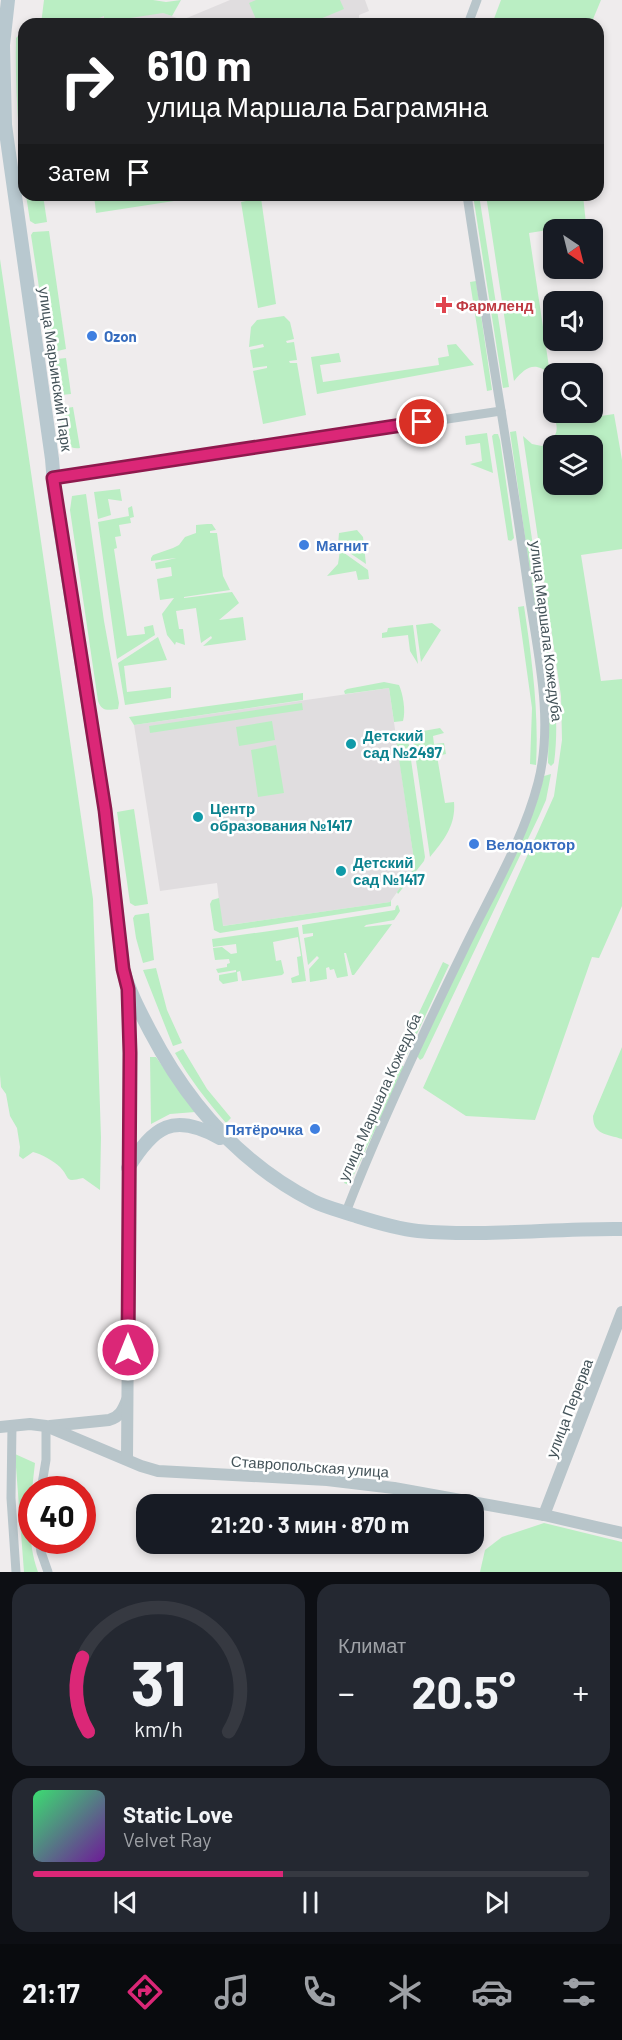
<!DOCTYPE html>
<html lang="ru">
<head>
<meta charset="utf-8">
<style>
	body { margin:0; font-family:Barlow,sans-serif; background:#242831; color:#f1f3f6; height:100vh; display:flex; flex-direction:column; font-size:22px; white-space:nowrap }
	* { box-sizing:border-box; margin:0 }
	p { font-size:20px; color:#9ea1a6 }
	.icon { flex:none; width:33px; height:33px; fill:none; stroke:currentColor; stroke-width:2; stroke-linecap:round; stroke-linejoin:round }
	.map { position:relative; height:1572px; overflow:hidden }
	.panel { display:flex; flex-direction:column; gap:12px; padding:12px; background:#0d0f14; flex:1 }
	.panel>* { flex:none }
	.guide { position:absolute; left:18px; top:18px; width:586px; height:183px; border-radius:18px; box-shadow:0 3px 9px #0003; background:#202124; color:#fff; overflow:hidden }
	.needle { width:39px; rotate:145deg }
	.fabs { position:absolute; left:543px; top:219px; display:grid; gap:12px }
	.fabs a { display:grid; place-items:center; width:60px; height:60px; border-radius:12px; background:#171b24; box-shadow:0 3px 9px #0003; font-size:30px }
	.speed { position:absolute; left:18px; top:1476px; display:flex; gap:12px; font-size:30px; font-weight:700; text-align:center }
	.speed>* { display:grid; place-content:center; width:78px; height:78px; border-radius:50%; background:#171b24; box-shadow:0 3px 9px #0003; line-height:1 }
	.speed .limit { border:9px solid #d22; background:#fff; color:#111 }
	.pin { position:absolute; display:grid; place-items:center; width:51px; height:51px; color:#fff; margin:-26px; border:3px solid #fff; border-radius:50%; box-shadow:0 2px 6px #0007 }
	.me { position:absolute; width:66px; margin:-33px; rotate:0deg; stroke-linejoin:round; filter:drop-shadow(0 0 4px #0008) }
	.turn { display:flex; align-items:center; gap:21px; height:126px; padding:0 30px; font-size:27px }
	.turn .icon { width:78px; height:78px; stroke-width:2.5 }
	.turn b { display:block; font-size:42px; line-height:51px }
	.then { display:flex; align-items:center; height:57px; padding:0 30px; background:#0003; gap:12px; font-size:22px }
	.big { font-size:45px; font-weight:700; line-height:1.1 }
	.panel .card { flex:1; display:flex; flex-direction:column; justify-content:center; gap:9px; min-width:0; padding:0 21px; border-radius:18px; background:#242831 }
	.panel .dial { align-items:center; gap:0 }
	.dial svg { height:156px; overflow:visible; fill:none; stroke:#363941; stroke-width:7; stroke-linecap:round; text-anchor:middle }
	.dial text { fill:#f1f3f6; stroke:none }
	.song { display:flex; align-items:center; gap:18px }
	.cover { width:72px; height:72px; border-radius:9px; background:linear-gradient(135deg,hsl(140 70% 55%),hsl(280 70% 35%)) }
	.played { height:6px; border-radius:3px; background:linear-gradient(90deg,#db2777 45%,#363941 45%) }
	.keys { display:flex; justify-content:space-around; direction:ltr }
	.heat { display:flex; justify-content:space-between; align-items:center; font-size:33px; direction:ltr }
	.panel .tiles { flex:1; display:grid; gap:12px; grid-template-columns:1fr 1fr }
	.card:last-child { grid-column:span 2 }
	.trip { position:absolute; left:136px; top:1494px; width:348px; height:60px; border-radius:18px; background:#171b24; box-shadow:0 3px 9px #0003; font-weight:700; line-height:60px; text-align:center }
	.menu { display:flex; height:96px; justify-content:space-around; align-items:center; background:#090b0e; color:#9ea1a6 }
	.menu .icon { width:42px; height:42px }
	.menu .selected { color:#db2777 }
	.menu b { font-size:27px; color:#f1f3f6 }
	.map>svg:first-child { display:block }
</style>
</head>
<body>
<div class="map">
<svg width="622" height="1572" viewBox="0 0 622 1572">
	<rect width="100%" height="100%" fill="#efeced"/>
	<g fill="#e0dddf">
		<polygon points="62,0 130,0 182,20 230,0 365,0 369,11 359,15 359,24 52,24"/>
		<polygon points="389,688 415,867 390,902 222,926 217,883 160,891 134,725"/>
	</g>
	<g fill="#baeec3" fill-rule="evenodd">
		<polygon points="44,0 153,0 166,2 181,0 172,16 163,13 104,22 104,16 99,18 100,23 93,24 41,24"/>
		<polygon points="256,0 340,0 344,9 308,24 258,24 249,3"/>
		<polygon points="501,0 601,0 591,24 492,24"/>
		<path d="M18,36H24V182C18,134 15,86 16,38Z"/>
		<polygon points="26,195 43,195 47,222 35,224 30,221"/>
		<polygon points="94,195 187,195 187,199 96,213"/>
		<polygon points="473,195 479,195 509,387 503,388"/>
		<path d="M486,195H583L586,224L529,233L550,374C534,361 526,367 514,381Z"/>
		<polygon points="261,198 276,304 258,308 241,202"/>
		<polygon points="49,231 66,349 49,353 31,235 33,232"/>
		<path d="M0,259L93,899L101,1137L100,1190L83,1178C63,1183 71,1178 60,1167C54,1161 41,1154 33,1152L23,1159L19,1156L20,1147L17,1128L10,1116L6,1094L1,1087L0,1075Z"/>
		<polygon points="476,281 492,390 487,391 470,282"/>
		<polygon points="284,316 290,322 294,339 286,341 287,343 294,342 297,360 289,361 290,363 297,363 306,415 263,424 253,371 267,368 267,366 253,368 250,350 264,347 263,344 249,347 251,327 257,320"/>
		<polygon points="456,344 474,365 317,394 311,357 339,353 341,362 320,365 323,382 439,365 438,358 449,356 447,345"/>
		<polygon points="66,358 71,394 61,395 56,365 57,359"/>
		<path d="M73,407L80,448C60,451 63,424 60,409Z"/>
		<path d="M614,414L622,460V549L581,555L601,681L622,679V906L599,958L592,957L535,1120L466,1116L423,1088L554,796L562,740L561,696L523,436L532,444L542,446C552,440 559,435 556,423ZM554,446H592V484H554Z"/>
		<polygon points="516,431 545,627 538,628 510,432"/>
		<polygon points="487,433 493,473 470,464 482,461 480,443 466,445 465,436"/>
		<polygon points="494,434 498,434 500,440 514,538 511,541 508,540 507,533 492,436"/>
		<polygon points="120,489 122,501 108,499 111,515 98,519 94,492"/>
		<path d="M86,494L104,621L119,703L118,709C108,710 102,712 98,701L70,510L72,496Z"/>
		<polygon points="132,506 134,517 130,518 131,523 119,525 121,536 115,537 117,548 114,549 127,636 145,634 144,627 153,625 155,635 117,659 98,522 129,516 128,508"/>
		<polygon points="207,524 212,524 216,530 210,531 210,533 217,533 223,576 230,590 184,597 184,598 232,592 239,603 219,620 243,617 246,640 203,646 212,638 211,636 201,643 196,608 176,611 179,629 183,629 185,645 176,642 175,645 167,635 162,614 174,598 160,600 157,579 172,576 171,567 156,569 155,563 176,558 151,561 151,558 153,555 173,548 179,545 185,537 196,533 196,525"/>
		<polygon points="357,530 363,537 366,564 338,545 339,533"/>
		<polygon points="340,550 368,570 369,579 358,580 356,571 327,576 338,564"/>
		<path d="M524,606C532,660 539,711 536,765L530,764L532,708L518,607Z"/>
		<polygon points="432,623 441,630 421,662 416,625"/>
		<polygon points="413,625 418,664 410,651 408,635 382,638 382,633 387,632 388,628"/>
		<path d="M545,630C553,674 560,718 554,763L551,766L548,763L549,712L538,631Z"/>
		<polygon points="158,637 167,660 124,666 127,692 171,687 171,698 125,705 118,663"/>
		<path d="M384,682L399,685C403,694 406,711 403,721L394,722L389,688L345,694L344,691L347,689Z"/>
		<polygon points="303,693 303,700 134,725 129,717"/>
		<polygon points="302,703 303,710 150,733 149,726"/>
		<polygon points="272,721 275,740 239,746 236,727"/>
		<path d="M440,728L444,733L433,736L434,744L444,743L446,754L437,756L445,803L454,802C456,825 444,840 430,857L412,733Z"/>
		<polygon points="395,732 407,732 425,857 424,861 398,894 397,892 415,867"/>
		<polygon points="276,745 284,793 258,797 251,750"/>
		<polygon points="551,774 546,800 539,816 423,1058 420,1060 417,1056 537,801 544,776"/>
		<polygon points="134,809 148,904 135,906 130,903 117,812"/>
		<polygon points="219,898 223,926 390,902 391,900 391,906 220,933 214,930 210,904 212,900"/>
		<polygon points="398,905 400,911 394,920 366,925 364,927 392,924 354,975 352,975 346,953 344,953 348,976 337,978 334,969 330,970 329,967 326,968 327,979 310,982 309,969 319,958 317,956 308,965 304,938 313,936 313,933 303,934 302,925 395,910 396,906"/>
		<polygon points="149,913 154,960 143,963 136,938 133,918 135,915"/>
		<polygon points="298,927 306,981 292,983 291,978 299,975 297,957 301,956 298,937 273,942 276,961 281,960 284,973 282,975 242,981 240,971 237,972 238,981 223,984 219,980 219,975 236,972 236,970 218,973 216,969 227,967 227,964 230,963 229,959 215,960 213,948 222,947 231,954 237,953 236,944 213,947 212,939"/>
		<polygon points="443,962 449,965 407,1055 400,1053"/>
		<polygon points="156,968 167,1010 182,1043 173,1046 143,970"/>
		<path d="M622,1047V1139C607,1134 593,1135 593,1116Z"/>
		<path d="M183,1049L207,1089L231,1118L226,1123C207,1101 189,1078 175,1053Z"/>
		<polygon points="150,1057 156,1057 195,1112 170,1114 151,1124"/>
		<polygon points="400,1065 405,1067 349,1185 344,1183"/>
		<path d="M15,1454L35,1463C31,1500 25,1536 38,1572H24Z"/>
		<polygon points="544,1523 622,1542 622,1572 480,1572 485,1550 502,1537"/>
	</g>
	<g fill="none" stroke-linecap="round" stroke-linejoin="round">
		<g stroke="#b8c5ca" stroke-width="9">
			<polyline points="468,24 477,0"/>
			<polyline points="53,478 501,411"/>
			<path d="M346,1212C381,1122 422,1035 464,949C490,895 523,841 538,783C555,718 536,646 527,581C509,452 486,324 467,195"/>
			<polyline points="12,1425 11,1498 16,1572"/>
			<polyline points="41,1490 46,1460 46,1426"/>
			<polyline points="39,1540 41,1552 48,1572"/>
		</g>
		<g stroke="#b8c5ca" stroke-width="12">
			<path d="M50,1426L109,1420C120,1417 123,1410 127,1400"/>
			<polyline points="0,1427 30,1424 46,1426 141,1466 158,1471 327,1480 394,1488 544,1515 622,1533"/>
			<polyline points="127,1459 130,1053 128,990"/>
			<polyline points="544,1515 622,1312"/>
		</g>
		<g stroke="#b8c8cf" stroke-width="14">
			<path d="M8,0L3,45L5,125L52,459L55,496L105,810L123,969C129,991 139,1010 150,1031C188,1104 239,1163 313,1201C327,1208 342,1211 356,1216C375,1222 398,1229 418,1231C486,1237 554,1228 622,1229"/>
			<path d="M128,1168C154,1126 173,1112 220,1138"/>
		</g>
	</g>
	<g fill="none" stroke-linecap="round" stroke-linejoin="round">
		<g stroke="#8e194d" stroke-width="15">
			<polyline id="route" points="128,1350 130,1053 128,989 123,969 105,810 53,478 422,422"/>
		</g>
		<use href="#route" stroke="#db2777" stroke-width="10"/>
	</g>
	<path fill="#e0444e" stroke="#fff" stroke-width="2" d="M441 296h6v6h6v6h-6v6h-6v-6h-6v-6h6z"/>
	<g fill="#3f7fe0" stroke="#fff" stroke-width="2">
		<circle cx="92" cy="336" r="6"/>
		<circle cx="304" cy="545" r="6"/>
		<circle cx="474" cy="844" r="6"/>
		<circle cx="315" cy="1129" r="6"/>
	</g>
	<g fill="#0f9aa8" stroke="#fff" stroke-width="2">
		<circle cx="351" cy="744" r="6"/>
		<circle cx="198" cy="817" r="6"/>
		<circle cx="341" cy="871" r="6"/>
	</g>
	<g text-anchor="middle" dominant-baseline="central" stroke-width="5" stroke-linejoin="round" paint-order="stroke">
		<g font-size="15" font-weight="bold" fill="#be3a42" stroke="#fff" text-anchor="start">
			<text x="456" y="305">Фармленд</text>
		</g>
		<g font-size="15" font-weight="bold" fill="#366cbe" stroke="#fff" text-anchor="start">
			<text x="104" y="336">Ozon</text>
			<text x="316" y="545">Магнит</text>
			<text x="486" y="844">Велодоктор</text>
			<text x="303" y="1129" text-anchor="end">Пятёрочка</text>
		</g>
		<g font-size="15" fill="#45545a" stroke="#fff">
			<text transform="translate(56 369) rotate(82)">улица Марьинский Парк</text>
			<text transform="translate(547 631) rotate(83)">улица Маршала Кожедуба</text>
			<text transform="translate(379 1097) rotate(-66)">улица Маршала Кожедуба</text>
			<text transform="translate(569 1408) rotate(-69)">улица Перерва</text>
			<text transform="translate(310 1466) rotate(4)">Ставропольская улица</text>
		</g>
		<g font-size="15" font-weight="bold" fill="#0d838f" stroke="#fff" text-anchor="start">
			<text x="363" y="735">Детский<tspan x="363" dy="17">сад №2497</tspan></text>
			<text x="210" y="808">Центр<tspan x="210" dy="17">образования №1417</tspan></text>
			<text x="353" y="862">Детский<tspan x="353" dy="17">сад №1417</tspan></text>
		</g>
	</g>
</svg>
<div class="fabs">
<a><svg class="needle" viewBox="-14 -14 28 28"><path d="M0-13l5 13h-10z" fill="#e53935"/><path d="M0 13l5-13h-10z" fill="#9ea1a6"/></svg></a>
<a><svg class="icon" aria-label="sound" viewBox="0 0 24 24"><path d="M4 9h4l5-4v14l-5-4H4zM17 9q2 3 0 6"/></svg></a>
<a><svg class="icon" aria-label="search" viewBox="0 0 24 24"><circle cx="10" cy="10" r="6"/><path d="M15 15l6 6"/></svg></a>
<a><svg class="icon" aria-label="layers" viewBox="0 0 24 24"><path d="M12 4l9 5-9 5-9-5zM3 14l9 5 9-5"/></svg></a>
</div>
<div class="speed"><div class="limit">40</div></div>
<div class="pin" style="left:422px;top:422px;background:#d93025"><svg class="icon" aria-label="arrive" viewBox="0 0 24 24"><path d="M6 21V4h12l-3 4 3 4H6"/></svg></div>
<svg class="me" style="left:128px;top:1350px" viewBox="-20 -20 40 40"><circle r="17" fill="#db2777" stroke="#fff" stroke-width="3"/><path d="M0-11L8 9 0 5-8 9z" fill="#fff"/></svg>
<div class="trip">21:20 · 3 мин · 870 m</div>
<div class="guide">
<div class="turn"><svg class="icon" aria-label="right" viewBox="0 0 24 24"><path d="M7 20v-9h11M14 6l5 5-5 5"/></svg><div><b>610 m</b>улица Маршала Баграмяна</div></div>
<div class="then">Затем<svg class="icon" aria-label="arrive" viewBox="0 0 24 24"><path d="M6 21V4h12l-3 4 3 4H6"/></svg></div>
</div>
</div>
<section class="panel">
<div class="tiles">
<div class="card dial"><svg viewBox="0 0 100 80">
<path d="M14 69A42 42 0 1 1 86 69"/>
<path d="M14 69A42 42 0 0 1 11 31" stroke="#db2777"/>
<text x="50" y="56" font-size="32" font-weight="700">31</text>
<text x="50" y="72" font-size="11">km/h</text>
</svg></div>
<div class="card"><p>Климат</p>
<div class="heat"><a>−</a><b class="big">20.5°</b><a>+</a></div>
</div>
<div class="card">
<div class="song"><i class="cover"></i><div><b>Static Love</b><p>Velvet Ray</p></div></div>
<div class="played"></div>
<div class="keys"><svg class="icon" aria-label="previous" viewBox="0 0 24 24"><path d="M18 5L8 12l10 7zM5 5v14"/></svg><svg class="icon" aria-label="pause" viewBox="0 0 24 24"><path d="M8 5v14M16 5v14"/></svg><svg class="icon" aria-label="next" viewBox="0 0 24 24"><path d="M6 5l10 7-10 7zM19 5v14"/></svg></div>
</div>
</div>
</section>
<nav class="menu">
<b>21:17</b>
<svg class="icon selected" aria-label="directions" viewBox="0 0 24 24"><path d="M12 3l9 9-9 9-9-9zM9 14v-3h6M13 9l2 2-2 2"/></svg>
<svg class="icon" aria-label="music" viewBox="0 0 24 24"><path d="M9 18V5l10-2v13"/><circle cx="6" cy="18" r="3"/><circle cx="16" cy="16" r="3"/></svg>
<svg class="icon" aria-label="phone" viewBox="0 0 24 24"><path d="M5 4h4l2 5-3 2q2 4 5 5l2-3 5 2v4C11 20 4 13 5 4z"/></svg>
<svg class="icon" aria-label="climate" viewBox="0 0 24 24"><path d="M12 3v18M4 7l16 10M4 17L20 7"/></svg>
<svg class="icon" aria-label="car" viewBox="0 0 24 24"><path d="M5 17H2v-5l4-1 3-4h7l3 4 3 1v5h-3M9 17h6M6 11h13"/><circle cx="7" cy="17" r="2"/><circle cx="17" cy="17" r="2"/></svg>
<svg class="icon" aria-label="filters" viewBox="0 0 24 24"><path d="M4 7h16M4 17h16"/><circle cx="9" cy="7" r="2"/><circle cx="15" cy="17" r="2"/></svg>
</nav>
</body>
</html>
